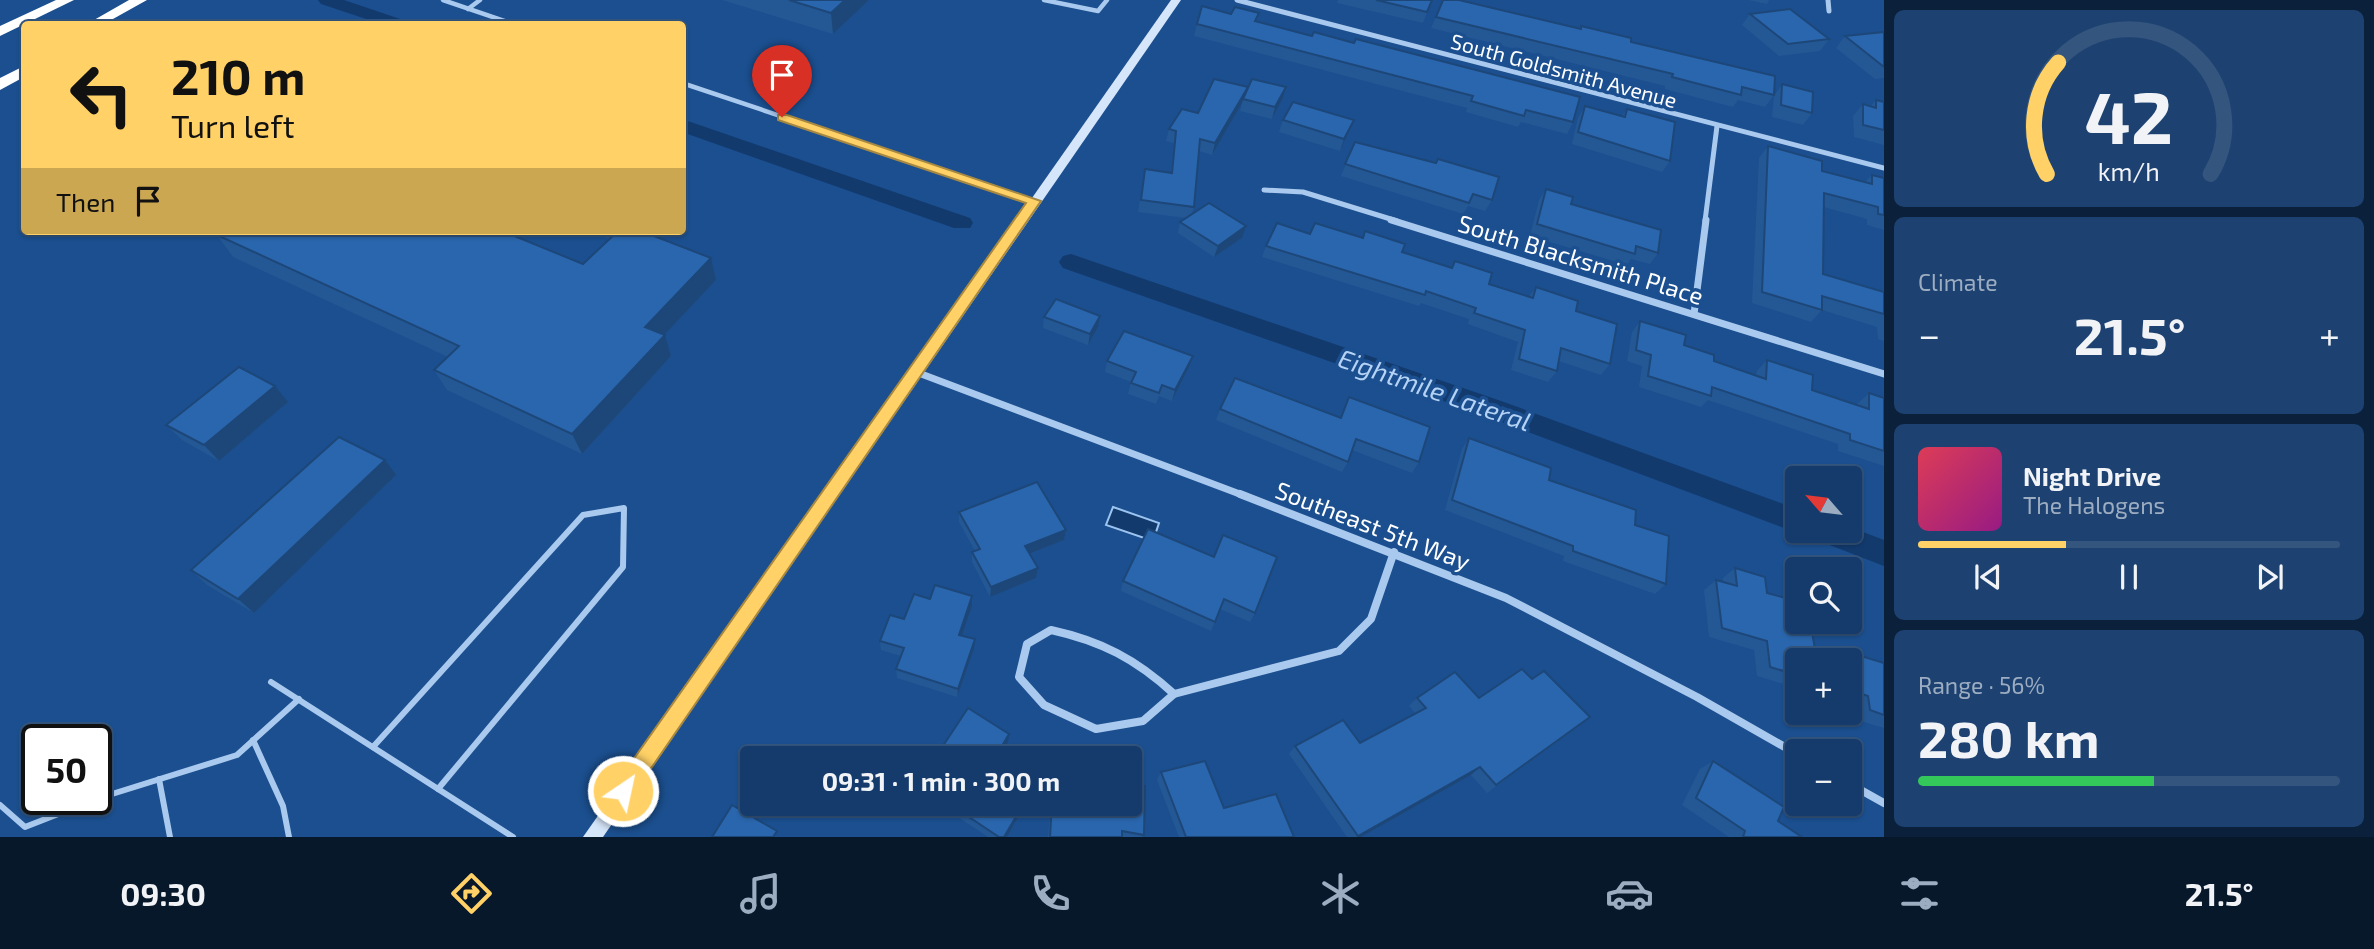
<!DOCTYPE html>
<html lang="en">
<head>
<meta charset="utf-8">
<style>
	body { margin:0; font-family:"Exo 2",sans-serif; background:#1d4271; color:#f1f3f6; height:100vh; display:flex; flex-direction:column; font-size:26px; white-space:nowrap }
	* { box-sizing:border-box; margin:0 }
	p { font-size:23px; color:#9dadc1 }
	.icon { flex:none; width:38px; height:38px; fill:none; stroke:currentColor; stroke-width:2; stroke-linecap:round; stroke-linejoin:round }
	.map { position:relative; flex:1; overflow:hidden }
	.details { display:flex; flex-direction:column; gap:10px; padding:10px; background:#0b203b; width:490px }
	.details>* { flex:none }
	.guide { position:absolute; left:21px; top:21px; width:665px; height:214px; border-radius:7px; box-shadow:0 2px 5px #0004,0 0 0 2px #33557e; background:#ffd166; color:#111; overflow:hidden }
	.needle { width:46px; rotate:298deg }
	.tools { position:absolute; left:1785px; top:466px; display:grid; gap:14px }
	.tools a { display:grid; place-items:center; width:77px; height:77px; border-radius:7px; background:#143b6b; box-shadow:0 2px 5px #0004,0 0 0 2px #33557e; font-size:35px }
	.speed { position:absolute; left:21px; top:724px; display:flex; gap:14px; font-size:35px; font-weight:700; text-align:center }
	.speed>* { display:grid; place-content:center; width:91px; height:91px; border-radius:50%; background:#143b6b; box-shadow:0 2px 5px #0004,0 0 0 2px #33557e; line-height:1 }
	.speed .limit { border:4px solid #111; border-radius:10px; background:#fff; color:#111 }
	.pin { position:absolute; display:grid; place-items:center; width:60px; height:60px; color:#fff; margin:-72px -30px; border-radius:50% 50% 50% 0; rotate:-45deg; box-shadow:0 0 7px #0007 }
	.pin .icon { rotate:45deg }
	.me { position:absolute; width:77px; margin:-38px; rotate:34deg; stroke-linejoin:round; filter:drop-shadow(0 0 5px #0008) }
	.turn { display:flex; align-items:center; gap:24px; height:147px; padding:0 35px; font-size:32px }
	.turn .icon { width:91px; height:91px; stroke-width:2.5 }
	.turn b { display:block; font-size:49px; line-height:60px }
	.then { display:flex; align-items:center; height:66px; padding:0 35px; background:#0003; gap:14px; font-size:26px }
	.big { font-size:52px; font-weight:700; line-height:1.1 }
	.details .card { flex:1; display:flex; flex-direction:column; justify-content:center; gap:10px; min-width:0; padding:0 24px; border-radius:10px; background:#1d4271 }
	.details .dial { align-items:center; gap:0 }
	.dial svg { height:182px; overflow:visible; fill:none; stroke:#33557e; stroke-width:7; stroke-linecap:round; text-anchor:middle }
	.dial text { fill:#f1f3f6; stroke:none }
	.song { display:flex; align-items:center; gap:21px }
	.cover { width:84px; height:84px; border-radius:10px; background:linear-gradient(135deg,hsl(350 70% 55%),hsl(310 70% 35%)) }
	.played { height:7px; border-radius:4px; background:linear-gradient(90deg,#ffd166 35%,#33557e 35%) }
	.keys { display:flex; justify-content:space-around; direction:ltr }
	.heat { display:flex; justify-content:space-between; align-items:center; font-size:38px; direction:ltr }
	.charge { height:10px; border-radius:5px; background:linear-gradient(90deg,#34c759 56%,#33557e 0) }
	.trip { position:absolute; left:740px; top:746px; width:402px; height:70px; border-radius:7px; background:#143b6b; box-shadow:0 2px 5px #0004,0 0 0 2px #33557e; font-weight:700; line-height:70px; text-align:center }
	.dock { display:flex; height:112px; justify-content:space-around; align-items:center; background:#08182b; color:#9dadc1 }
	.dock .icon { width:49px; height:49px }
	.dock .selected { color:#ffd166 }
	.dock b { font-size:32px; color:#f1f3f6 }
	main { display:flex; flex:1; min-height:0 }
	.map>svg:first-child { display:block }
</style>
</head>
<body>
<main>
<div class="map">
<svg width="1884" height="837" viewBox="0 0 1884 837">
	<rect width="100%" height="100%" fill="#1b4f8f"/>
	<polygon fill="#123a6d" stroke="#9cc4f0" stroke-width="2" points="1113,507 1159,523 1153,541 1106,525"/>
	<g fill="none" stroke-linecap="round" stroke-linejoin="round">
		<g fill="#123a6d" fill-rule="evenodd">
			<polygon points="318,0 344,0 403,20 406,24 381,24 321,4"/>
			<polygon points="682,119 970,218 973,223 970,228 954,228 682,132"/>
			<polygon points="1071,254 1501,401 1797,509 1797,530 1805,530 1797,533 1787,529 1483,415 1063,268 1059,262 1063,256"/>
			<polygon points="1850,527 1884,540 1884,566 1814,539 1810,530 1850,530"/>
		</g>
		<g stroke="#a9c9ee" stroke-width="4.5">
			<polyline points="443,0 513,24"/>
			<polyline points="1044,0 1098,11 1107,0"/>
			<polyline points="468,9 480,0"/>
			<polyline points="682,83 1034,201"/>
		</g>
		<g stroke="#a9c9ee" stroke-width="6">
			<polyline points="271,682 513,837"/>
			<polyline points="253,740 283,806 289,837"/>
			<polyline points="373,747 583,515 624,508 623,567 438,789"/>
			<polyline points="159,779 170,837"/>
			<polyline points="96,799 237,755 299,699"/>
			<polyline points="0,805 25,827 94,800"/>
		</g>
		<g stroke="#a9c9ee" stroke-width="5">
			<polyline points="1237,0 1884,168"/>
			<polyline points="1828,0 1829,11"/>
			<polyline points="1264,190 1303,192 1397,221"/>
			<polyline points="1705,221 1717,126"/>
		</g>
		<g stroke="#a9c9ee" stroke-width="7">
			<polyline points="1391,220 1884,374"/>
			<polyline points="1694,314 1706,220"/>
			<polyline points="916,372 1245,496"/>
		</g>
		<g stroke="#a9c9ee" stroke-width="8">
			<polyline points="1240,494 1506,598 1697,697 1797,754"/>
			<path d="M1051,630C1101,641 1136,659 1174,694L1143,721L1096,729L1044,705L1019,677L1027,644Z"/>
			<polyline points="1174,694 1339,651 1371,619 1394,552"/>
			<polyline points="1850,784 1884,803"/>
		</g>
		<polygon fill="#d6e6fa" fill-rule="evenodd" points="1171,0 1181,0 603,837 583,837"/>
		<g fill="#fff" fill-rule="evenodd">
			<polygon points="56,0 74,0 0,36 0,26"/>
			<polygon points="129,0 147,0 104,24 87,24"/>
			<polygon points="24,66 24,77 0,90 0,78"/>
		</g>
	</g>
	<g fill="#245895">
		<polygon points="722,0 869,0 833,34"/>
		<polygon points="1338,0 1432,0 1423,23 1337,3"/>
		<polygon points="1443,0 1580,29 1581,26 1631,42 1774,95 1765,107 1738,100 1733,107 1665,89 1665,86 1431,28"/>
		<polygon points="1748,0 1769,0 1767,4"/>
		<polygon points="1259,13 1257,21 1573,122 1567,134 1521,122 1518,127 1466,112 1467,108 1194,36 1197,24 1231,14"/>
		<polygon points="1750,14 1829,39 1820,51 1779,56 1742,25"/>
		<polygon points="1884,32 1884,78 1875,79 1836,48 1845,36"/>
		<polygon points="1782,84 1812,113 1803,125 1772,117 1774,96"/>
		<polygon points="1286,87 1283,98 1272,119 1240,111 1242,103 1212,155 1199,151 1194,207 1192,214 1242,238 1214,257 1178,233 1180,222 1186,218 1138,212 1145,169 1171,173 1174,143 1166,141 1169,129 1198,113"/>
		<polygon points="1876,100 1884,102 1884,145 1854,137 1853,116 1863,104 1871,106"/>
		<polygon points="1585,106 1622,116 1627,109 1670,161 1662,172 1572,144 1578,118"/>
		<polygon points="1283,120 1354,120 1340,151 1279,132"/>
		<polygon points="1355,142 1492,200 1485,211 1468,206 1463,214 1341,176"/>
		<polygon points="1768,146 1822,171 1865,182 1872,175 1884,178 1884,230 1867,225 1867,219 1824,207 1823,274 1884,292 1884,341 1878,339 1877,327 1822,310 1811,322 1752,303 1759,158"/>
		<polygon points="1546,189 1571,204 1658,253 1650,264 1631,259 1627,265 1530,236 1539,200"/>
		<polygon points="589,231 641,231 716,280 664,335 671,356 582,454 447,390 434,370 448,357 233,257 217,235 583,264 609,239"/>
		<polygon points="1266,246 1402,252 1451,267 1455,261 1489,284 1529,297 1536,287 1576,311 1610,364 1601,375 1559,361 1557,371 1548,382 1511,370 1518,342 1468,324 1469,319 1421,303 1419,306 1262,257"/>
		<polygon points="1044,317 1098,327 1088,345 1043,328"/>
		<polygon points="1640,321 1714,361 1756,376 1757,371 1767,360 1812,390 1856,405 1869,393 1884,398 1884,466 1838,451 1838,444 1708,400 1701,407 1639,387 1642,366 1627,361 1632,332"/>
		<polygon points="1193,356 1189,367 1172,401 1159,396 1156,404 1128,394 1131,382 1105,372 1107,361"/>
		<polygon points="1349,397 1419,462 1412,473 1352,450 1348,462 1342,472 1216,420 1220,409 1340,418"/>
		<polygon points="288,402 219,461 182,440 166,425"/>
		<polygon points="1469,438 1549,480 1635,525 1666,584 1655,594 1563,561 1564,556 1445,510 1462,449"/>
		<polygon points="396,475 254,613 207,585 191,570"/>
		<polygon points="959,512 1066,530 1064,540 1030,554 1038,568 1036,578 990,597 972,562 972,552 975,551 959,522"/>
		<polygon points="1148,529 1255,613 1250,622 1220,609 1211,631 1121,591 1123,581"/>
		<polygon points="1735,568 1767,593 1815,649 1856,660 1861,656 1884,663 1884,728 1854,719 1852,704 1850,703 1850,660 1797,660 1797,688 1757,676 1754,650 1709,637 1704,590 1716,580 1723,582 1723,578"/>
		<polygon points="972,596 972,606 962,635 974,649 957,697 897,678 896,669 901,656 881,650 880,641 904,619 930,599"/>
		<polygon points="1417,698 1479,698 1579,726 1487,793 1471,775 1361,837 1347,837 1289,754 1295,746 1360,743 1415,713 1409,706"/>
		<polygon points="1713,761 1778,821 1802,837 1729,837 1682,805 1700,769"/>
		<polygon points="1161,772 1224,808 1294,837 1179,837 1157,780"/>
		<polygon points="937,803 1026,803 1007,837 988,837"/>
		<polygon points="1130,803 1144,835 1142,837 1048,837 1051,804"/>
	</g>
	<g fill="#1d4779">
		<polygon points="845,0 869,0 833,34 831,13"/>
		<polygon points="1248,87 1242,103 1212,155 1215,143"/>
		<polygon points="1286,87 1283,98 1272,119 1275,107"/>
		<polygon points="1354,120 1349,131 1340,151 1344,139"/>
		<polygon points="1246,226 1242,238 1214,257 1218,246"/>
		<polygon points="711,258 716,280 652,348 645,327"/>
		<polygon points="1100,316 1098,327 1088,345 1090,334"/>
		<polygon points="665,335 671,356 582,454 572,434"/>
		<polygon points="1193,356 1189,367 1172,401 1175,390"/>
		<polygon points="275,386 288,402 219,461 204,445"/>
		<polygon points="385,460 396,475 254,613 238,599"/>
		<polygon points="1066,530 1064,540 1024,556 1025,546"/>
		<polygon points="1038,568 1036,578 990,597 991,587"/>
		<polygon points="972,596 972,606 959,644 959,635"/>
		<polygon points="975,639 974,649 957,697 958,689"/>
		<polygon points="1009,734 1008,742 999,758 995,758"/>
		<polygon points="1480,767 1471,775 1361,837 1357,837"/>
		<polygon points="1024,803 1026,803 1007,837 1004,837"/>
	</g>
	<g fill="#2a66ad" stroke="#1d4779" stroke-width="2">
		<polygon points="789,0 845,0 831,13"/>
		<polygon points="1376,0 1432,0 1427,12"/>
		<polygon points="1443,0 1459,0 1581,29 1581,26 1631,38 1631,42 1775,76 1774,95 1742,87 1741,95 1672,77 1673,74 1436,17"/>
		<polygon points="1202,6 1231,14 1235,7 1259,13 1255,21 1312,36 1314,32 1354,43 1356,39 1580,97 1573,122 1526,110 1524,116 1471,101 1473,96 1197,24"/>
		<polygon points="1790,9 1829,39 1788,44 1750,14"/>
		<polygon points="1884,32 1884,67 1845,36"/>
		<polygon points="1214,79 1248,87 1215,143 1200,139 1194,207 1141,200 1145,169 1172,173 1176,131 1169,129 1182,109 1198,113"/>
		<polygon points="1252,79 1286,87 1275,107 1243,99"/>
		<polygon points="1782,84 1813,92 1812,113 1781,105"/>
		<polygon points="1876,100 1884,102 1884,130 1863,125 1863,104 1876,108"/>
		<polygon points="1293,102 1354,120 1344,139 1283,120"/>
		<polygon points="1585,106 1625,117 1627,109 1675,122 1670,161 1578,132"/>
		<polygon points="1355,142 1436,163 1438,159 1499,177 1492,200 1473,194 1469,203 1345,164"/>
		<polygon points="1768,146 1822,161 1822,171 1872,184 1872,175 1884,178 1884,215 1878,214 1878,207 1824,193 1823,274 1884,292 1884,314 1822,296 1822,310 1762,292"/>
		<polygon points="1546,189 1573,197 1571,204 1661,230 1658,253 1636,246 1635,254 1537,224"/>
		<polygon points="1209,203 1246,226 1218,246 1180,222"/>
		<polygon points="1277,223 1310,234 1315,223 1363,238 1365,231 1405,244 1402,252 1452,268 1455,261 1492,273 1489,284 1533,298 1536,287 1578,301 1576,311 1617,324 1610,364 1561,348 1557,371 1519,359 1525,330 1474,313 1476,308 1426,291 1425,295 1266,246"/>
		<polygon points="223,231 502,231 583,264 618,231 641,231 711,258 645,327 665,335 572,434 434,370 459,346 217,235"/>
		<polygon points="1056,299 1100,316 1090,334 1044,317"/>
		<polygon points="1640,321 1686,335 1684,345 1714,355 1714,361 1766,379 1767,360 1813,375 1812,390 1869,409 1869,393 1884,398 1884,451 1850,440 1850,434 1712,387 1711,396 1648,376 1651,355 1636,350"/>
		<polygon points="1124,331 1193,356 1175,390 1162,385 1159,393 1131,383 1136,372 1107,361"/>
		<polygon points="239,367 275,386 204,445 166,425"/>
		<polygon points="1235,378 1341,418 1349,397 1430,427 1419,462 1356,439 1348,462 1220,409"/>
		<polygon points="339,437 385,460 238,599 191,570"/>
		<polygon points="1469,438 1551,468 1549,480 1636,510 1635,525 1669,536 1666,584 1573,551 1573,546 1452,500"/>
		<polygon points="1037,482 1066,530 1025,546 1038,568 991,587 972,552 980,549 959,512"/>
		<polygon points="1148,529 1214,557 1223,535 1277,557 1255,613 1224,599 1215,622 1123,581"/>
		<polygon points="1735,568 1765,577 1767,593 1797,601 1797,621 1810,621 1815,649 1862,662 1861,656 1884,663 1884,715 1870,710 1868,696 1850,690 1850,660 1797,660 1797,675 1770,667 1767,641 1722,628 1716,580 1737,586"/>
		<polygon points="935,585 972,596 959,635 975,639 958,689 896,669 904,648 880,641 890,615 904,619 914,594 930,599"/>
		<polygon points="1522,669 1532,679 1544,671 1590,717 1496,785 1480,767 1358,836 1295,746 1343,720 1360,743 1426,708 1417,698 1455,672 1479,698"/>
		<polygon points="968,708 1009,734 995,758 935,758"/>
		<polygon points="1205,761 1224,808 1276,794 1294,837 1186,837 1161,772"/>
		<polygon points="1713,761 1784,807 1778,821 1802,837 1743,837 1745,831 1696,798"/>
		<polygon points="1130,784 1145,786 1144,835 1122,831 1122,837 1050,837 1052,803 1130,803"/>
		<polygon points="948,803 1024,803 1004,837 999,837"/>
		<polygon points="732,805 777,831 773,837 712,837"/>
	</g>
	<polygon fill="#ffd166" stroke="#a68842" stroke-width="2" points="778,115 787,115 1041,201 630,799 623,802 616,799 613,791 616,784 1026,203 778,120"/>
	<g text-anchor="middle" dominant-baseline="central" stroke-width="7" stroke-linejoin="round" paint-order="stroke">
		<g font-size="21" fill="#fff" stroke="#1b4f8f">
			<text transform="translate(1564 70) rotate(15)">South Goldsmith Avenue</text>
		</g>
		<g font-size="24" fill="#fff" stroke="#1b4f8f">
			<text transform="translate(1581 259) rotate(17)">South Blacksmith Place</text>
			<text transform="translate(1373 525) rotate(21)">Southeast 5th Way</text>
		</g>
		<g font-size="26" font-style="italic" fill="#b5d3f5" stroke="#1b4f8f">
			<text transform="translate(1435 389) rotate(19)">Eightmile Lateral</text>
		</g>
	</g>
</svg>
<div class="tools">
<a><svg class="needle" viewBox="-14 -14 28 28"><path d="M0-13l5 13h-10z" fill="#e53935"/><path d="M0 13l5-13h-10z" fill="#9dadc1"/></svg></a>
<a><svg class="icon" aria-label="search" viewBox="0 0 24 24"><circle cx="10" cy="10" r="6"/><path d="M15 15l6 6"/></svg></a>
<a>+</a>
<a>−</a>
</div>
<div class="speed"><div class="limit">50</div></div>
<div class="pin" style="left:782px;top:117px;background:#d93025"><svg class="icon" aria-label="arrive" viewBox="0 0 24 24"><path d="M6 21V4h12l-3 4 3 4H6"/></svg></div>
<svg class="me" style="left:623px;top:791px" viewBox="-20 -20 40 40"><circle r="17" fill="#ffd166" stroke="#fff" stroke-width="3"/><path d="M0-11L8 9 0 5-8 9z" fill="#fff"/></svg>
<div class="trip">09:31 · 1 min · 300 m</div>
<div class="guide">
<div class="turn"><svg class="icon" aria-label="left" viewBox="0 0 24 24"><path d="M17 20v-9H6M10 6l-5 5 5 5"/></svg><div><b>210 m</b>Turn left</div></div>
<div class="then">Then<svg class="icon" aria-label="arrive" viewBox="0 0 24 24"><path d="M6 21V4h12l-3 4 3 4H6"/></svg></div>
</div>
</div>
<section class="details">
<div class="card dial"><svg viewBox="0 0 100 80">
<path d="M14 69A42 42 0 1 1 86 69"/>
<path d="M14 69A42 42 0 0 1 19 20" stroke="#ffd166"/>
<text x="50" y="56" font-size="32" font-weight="700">42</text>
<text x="50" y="72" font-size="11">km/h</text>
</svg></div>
<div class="card"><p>Climate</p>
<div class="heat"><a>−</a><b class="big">21.5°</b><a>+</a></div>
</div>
<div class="card">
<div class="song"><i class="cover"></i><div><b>Night Drive</b><p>The Halogens</p></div></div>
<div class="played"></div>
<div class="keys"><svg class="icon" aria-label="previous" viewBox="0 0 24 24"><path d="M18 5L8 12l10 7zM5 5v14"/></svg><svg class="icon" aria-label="pause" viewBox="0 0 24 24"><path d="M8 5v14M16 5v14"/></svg><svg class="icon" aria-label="next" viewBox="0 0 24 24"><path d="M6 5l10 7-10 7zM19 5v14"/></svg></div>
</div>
<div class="card"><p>Range · 56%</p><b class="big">280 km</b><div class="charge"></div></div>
</section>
</main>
<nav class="dock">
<b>09:30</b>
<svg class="icon selected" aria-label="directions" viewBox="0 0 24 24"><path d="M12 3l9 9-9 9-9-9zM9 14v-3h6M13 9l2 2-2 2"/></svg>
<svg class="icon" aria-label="music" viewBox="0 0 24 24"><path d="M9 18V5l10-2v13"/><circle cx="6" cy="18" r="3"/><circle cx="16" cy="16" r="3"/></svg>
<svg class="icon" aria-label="phone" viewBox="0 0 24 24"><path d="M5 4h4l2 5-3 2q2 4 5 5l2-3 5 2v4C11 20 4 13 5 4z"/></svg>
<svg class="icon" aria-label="climate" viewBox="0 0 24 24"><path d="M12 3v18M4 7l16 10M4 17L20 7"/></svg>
<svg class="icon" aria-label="car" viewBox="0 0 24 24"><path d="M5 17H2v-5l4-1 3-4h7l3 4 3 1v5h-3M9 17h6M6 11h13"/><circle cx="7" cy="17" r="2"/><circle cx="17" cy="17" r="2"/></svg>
<svg class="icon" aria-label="filters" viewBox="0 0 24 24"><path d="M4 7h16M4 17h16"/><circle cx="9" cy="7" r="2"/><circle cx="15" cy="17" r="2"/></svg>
<b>21.5°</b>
</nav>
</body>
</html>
